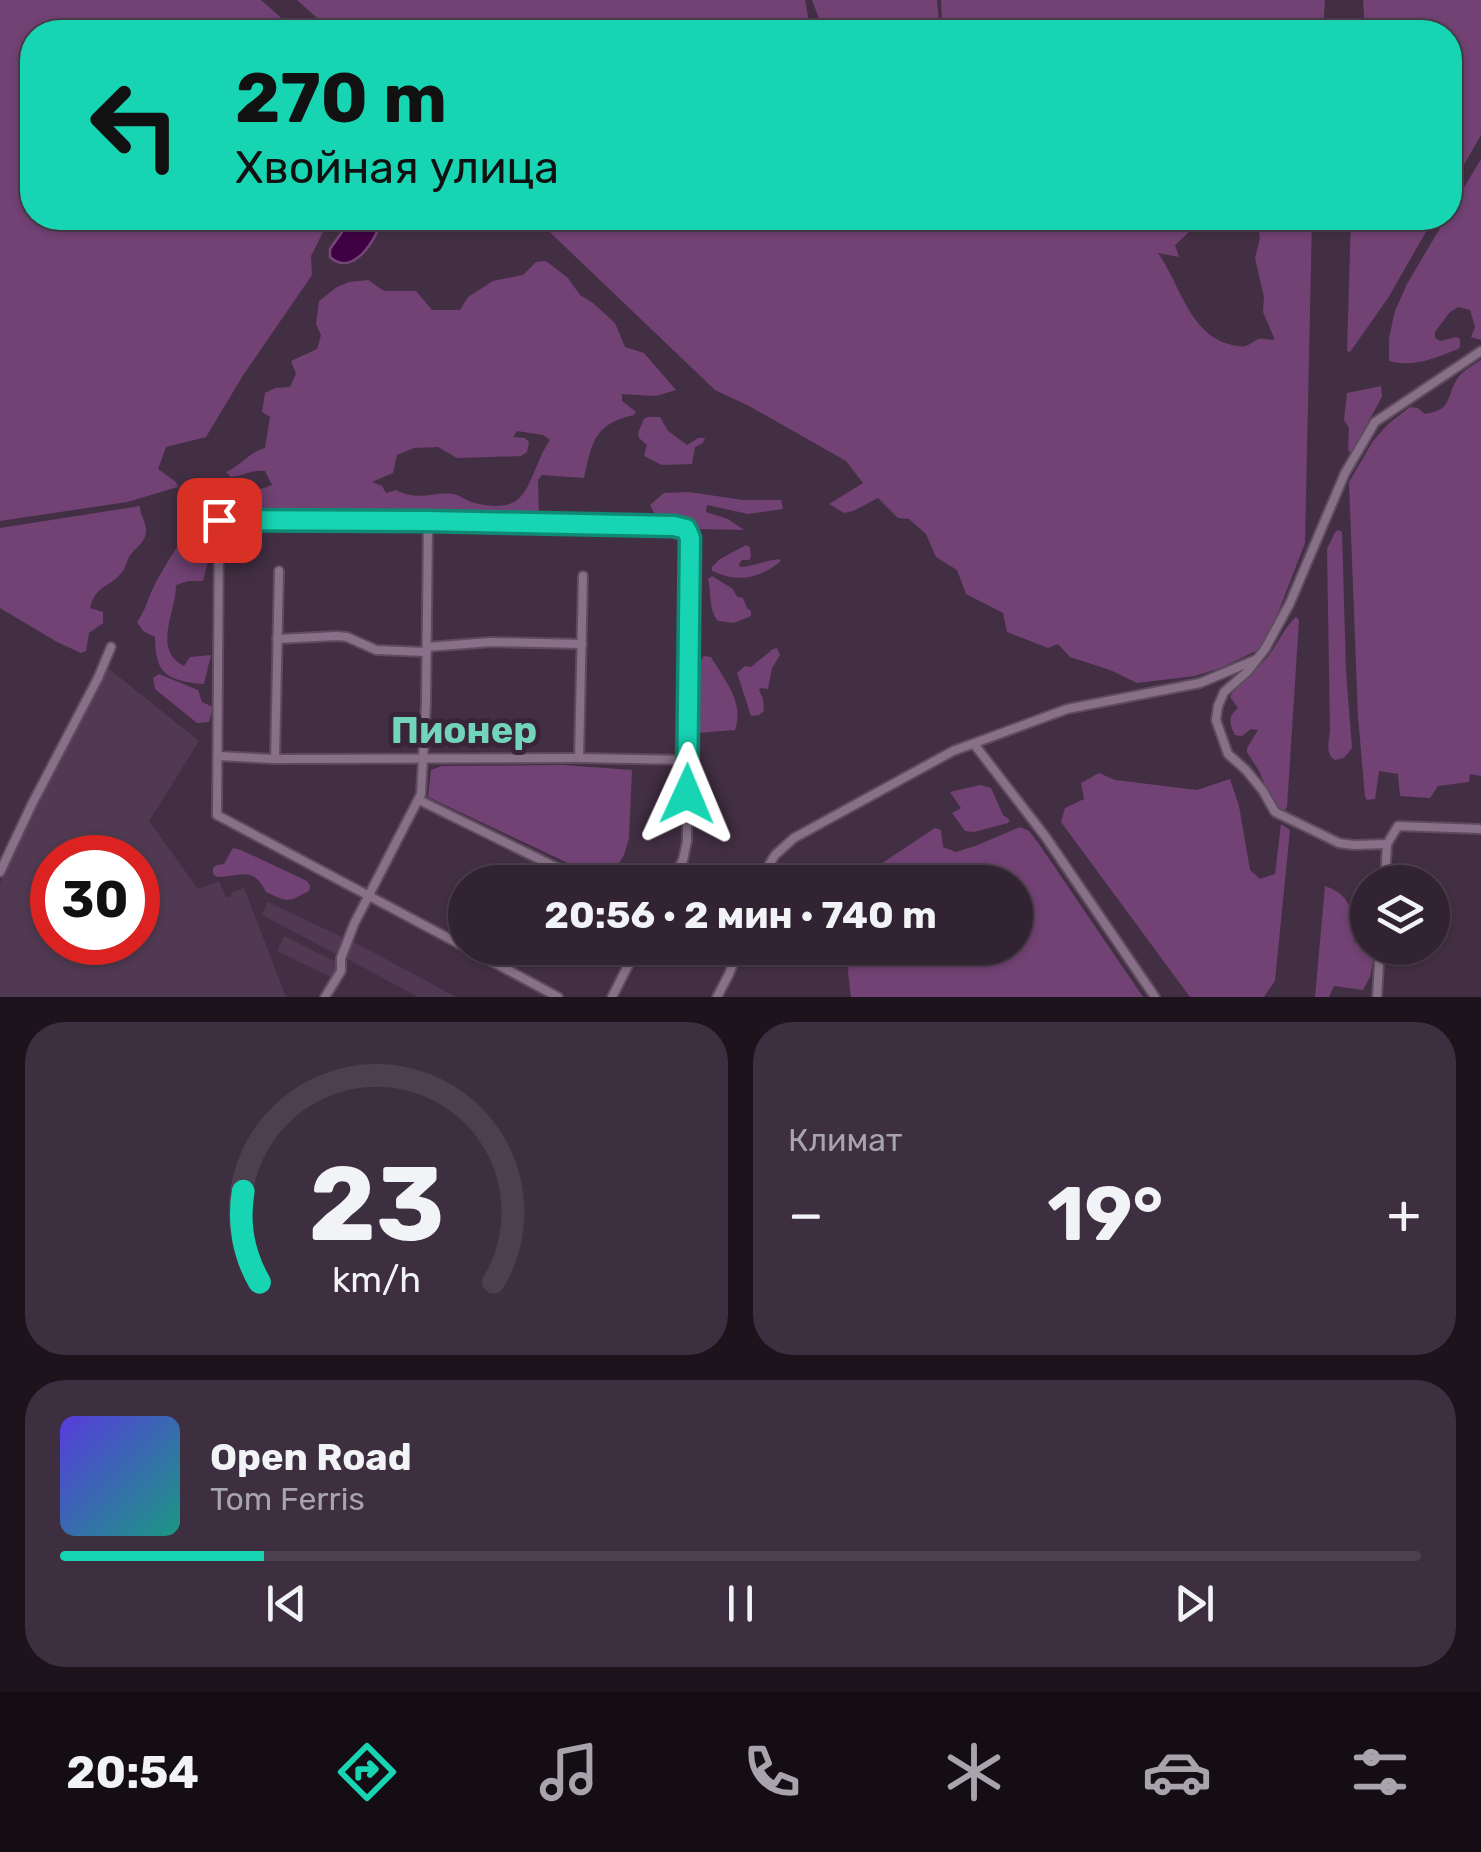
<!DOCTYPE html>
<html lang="ru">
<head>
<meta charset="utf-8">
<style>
	body { margin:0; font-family:Rubik,sans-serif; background:#3d2f3f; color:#f1f3f6; height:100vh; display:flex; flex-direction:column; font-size:38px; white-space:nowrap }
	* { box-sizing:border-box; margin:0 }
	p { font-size:32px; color:#a8a4ac }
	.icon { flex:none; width:55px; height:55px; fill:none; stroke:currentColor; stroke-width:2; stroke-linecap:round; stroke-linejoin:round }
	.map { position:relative; height:997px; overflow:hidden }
	.sheet { display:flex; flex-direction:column; gap:25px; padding:25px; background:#1c131c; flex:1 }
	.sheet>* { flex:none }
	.guide { position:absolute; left:20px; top:20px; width:1442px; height:210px; border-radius:40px; box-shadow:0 2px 8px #0004,0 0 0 2px #4d404e; background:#17d5b3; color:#111; overflow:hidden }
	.tools { position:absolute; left:1350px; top:865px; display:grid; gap:20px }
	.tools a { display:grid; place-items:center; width:100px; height:100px; border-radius:50%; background:#322333; box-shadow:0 2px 8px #0004,0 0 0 2px #4d404e; font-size:50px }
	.speed { position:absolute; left:30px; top:835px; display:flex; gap:20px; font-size:50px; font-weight:700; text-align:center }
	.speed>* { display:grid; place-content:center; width:130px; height:130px; border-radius:50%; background:#322333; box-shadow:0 2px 8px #0004,0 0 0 2px #4d404e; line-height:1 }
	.speed .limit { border:15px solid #d22; background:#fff; color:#111 }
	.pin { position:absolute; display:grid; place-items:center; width:85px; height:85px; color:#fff; margin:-42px; border-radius:20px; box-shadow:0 5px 15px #0006 }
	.me { position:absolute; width:110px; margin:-55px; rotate:1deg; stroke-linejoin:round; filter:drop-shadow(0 0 8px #0008) }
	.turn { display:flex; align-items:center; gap:35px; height:210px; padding:0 50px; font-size:45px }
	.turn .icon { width:130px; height:130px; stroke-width:2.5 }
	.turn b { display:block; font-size:70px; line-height:85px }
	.big { font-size:75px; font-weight:700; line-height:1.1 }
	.sheet .card { flex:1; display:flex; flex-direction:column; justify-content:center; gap:15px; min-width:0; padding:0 35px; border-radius:40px; background:#3d2f3f }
	.sheet .dial { align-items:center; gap:0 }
	.dial svg { height:260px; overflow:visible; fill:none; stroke:#4d404e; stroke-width:7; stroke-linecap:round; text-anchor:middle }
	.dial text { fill:#f1f3f6; stroke:none }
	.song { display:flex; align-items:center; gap:30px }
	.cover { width:120px; height:120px; border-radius:15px; background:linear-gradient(135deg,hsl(250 70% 55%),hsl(170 70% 35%)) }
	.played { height:10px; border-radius:5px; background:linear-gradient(90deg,#17d5b3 15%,#4d404e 15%) }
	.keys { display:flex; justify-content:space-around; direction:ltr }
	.heat { display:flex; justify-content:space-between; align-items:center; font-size:55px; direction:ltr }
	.sheet .tiles { flex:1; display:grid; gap:25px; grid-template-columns:1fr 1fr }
	.card:last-child { grid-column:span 2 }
	.trip { position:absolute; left:448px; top:865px; width:585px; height:100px; border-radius:50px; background:#322333; box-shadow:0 2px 8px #0004,0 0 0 2px #4d404e; font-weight:700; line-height:100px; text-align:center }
	.dock { display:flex; height:160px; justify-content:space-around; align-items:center; background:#140e14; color:#a8a4ac }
	.dock .icon { width:70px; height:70px }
	.dock .selected { color:#17d5b3 }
	.dock b { font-size:45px; color:#f1f3f6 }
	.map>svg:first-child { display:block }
</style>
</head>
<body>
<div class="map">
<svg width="1481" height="997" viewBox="0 0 1481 997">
	<rect width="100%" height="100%" fill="#432f44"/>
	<g fill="#523953" fill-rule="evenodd">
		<path d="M108,668L199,741L149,821L198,889L219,881L226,898L231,896L233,899L231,893L244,888L286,997H0V883L39,801ZM52,858H138V942H52Z"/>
		<polygon points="268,902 348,940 340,956 262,915"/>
		<polygon points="284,936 338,963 331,977 277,951"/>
		<polygon points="352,941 456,997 418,997 344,957"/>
	</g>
	<g fill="#714273" fill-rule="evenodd">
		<polygon points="0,0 261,0 297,32 32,32 32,218 330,218 311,256 312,275 242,377 206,437 166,447 158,469 176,482 178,487 127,502 0,521"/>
		<polygon points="297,0 805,0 811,32 333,32"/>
		<polygon points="812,0 937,0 940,32 824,32"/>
		<polygon points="941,0 1325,0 1323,32 942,32"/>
		<polygon points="1363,0 1481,0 1481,135 1450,189 1450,32 1365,32"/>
		<path d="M1481,159V340L1471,337L1475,327L1470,310L1458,307L1449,313L1435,332V338L1440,341L1457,337L1460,339V347L1458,349C1435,358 1413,368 1389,361V338L1395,311L1407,284L1446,218H1450V211Z"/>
		<path d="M535,218H1195L1187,234L1175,245L1179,257L1158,253C1181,285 1190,340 1238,346C1249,348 1250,342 1259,339C1265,338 1270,340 1275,340L1263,312L1264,297L1255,258L1260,238L1257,218H1312L1305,543L1278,613L1260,649L1221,668L1195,676L1137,683L1110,670L1070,657L1058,644L1048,648L1007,632L1003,613L966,594L957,570L936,557L926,534L909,519L898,518L878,498L853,511L844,513L829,504L863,483L846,461L751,407L715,390Z"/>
		<polygon points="1351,218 1434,218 1388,298 1350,352 1347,351"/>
		<path d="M546,261L568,278L580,295L593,303L615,323L625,347L644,353L676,390L656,396L622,394V401L636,412L634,415C594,424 592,442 584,478L542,475L538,480L539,519L222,515L216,501C235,484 252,495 272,485L265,471C253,469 244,476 231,477L226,472C242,465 248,453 265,448L270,417L262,412L265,393L275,388L290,387L296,374L291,361L317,349L321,335L316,324L319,301L337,287L349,282L368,280L384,291H416L432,310H460L468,297L493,281L523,275L536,262ZM517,431L543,435L550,440C524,479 534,519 471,502C466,500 462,497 457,495C436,489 421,503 396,490L386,493L382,486L372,482L393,473L397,455L414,448L438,447L457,458L521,456L527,452L529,442L525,438L513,437Z"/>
		<path d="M1481,360V776L1470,774L1469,782L1438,786L1430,798L1400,796L1398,774L1379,771L1375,799L1367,800L1365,797L1358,717L1349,482L1373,441L1388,424L1410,407L1418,408L1425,414C1452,409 1445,401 1456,381C1461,371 1472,366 1481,360Z"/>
		<polygon points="1381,386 1382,397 1351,453 1348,450 1349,428 1344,420 1347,393"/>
		<polygon points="648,417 660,417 668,431 687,445 698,438 705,438 703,443 695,447 692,464 662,465 644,456 647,445 639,438 638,433 644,419"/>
		<polygon points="689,492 743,500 781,500 783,509 748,514 707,505 706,512 728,519 744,530 694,529 654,513 650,505 664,493"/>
		<path d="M140,506C140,516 146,521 146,530C146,543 135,547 129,557C126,562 126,568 122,572C110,588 96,584 90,608L103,612V623L89,633L86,651L81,653L57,642L0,608V528Z"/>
		<path d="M200,520H206L212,525L210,554L203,581H188L176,585C176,613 152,649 184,666L190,657L211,655L204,684C167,681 155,674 155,637L143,631L137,622C145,612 148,598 154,586C167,562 180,539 200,520Z"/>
		<path d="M1338,530L1342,532L1346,671L1352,748L1344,758L1335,760C1325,754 1329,741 1330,731L1327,549L1335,532Z"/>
		<path d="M746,545L750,547L751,557L749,560H742L739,564L740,567C753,566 765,561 779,559L781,561C758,579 740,583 712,571V567L720,559Z"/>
		<path d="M712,576L733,589L737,597L743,598L747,608L751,611V616L734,623L718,621C708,609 712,594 708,579Z"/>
		<path d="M1296,617L1299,620L1287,807L1283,812H1279L1274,806L1259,771L1247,752V748L1258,730L1251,729L1242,736L1235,735C1229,724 1228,716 1238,708L1230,697C1237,682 1252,674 1263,662C1276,649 1283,628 1296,617Z"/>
		<polygon points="777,648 780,655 772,668 768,689 761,688 759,690 763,698 764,711 759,715 751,716 737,673 745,666 751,667 773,649"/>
		<path d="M704,656L711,657C724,679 745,703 735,730L698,733L694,669Z"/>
		<polygon points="159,674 198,690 202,702 213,707 209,722 197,723 155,689 153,678"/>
		<polygon points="563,765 632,770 629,838 624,855 608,882 428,797 431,770 442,766"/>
		<polygon points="1099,773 1115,780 1197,790 1230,779 1239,806 1250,870 1260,879 1275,874 1281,824 1290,830 1275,981 1264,997 1190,997 1061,822 1065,808 1084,799 1081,783"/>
		<polygon points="980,785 991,788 1003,815 1010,820 1008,823 974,832 965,831 952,813 961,808 950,792"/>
		<polygon points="1020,827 1029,831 1039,844 1143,997 851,997 848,972 850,948 1015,948 1015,882 859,882 858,879 935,828 941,830 943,847 956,852 978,845"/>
		<path d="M233,848L241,850L307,881L310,886L309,891C288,902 289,903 266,892C253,865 240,877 217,877L213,874V868L217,865L224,864Z"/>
		<path d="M1325,886C1354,896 1353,915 1354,942L1375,951L1370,977L1363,990L1334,986L1329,997H1315Z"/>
	</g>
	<path fill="#400144" stroke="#764678" stroke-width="2.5" d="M352,218H382C377,239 353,278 330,257V249Z"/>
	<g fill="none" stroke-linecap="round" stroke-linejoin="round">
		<g stroke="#5e4c5e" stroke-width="12">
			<g id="minor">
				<polyline points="277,639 337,636 347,637 376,650 427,652"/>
				<polyline points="427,647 491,642 582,644"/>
				<polyline points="974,744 1045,836 1155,997"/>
				<polyline points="218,756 275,759 579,758 688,760"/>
				<polyline points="579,758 583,576"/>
				<polyline points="275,759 279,571"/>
				<polyline points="419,800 586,882"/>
				<polyline points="1387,844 1353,845 1339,843 1275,812 1263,791 1246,770 1228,754 1216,720 1218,706 1224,692 1247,672 1265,649 1290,603 1345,473 1375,422 1481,351"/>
				<polyline points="0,872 32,804 98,678 111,647"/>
				<polyline points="759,882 775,855 794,838 953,751 1067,709 1200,683 1255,660"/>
				<polyline points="1385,882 1387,844 1398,826 1481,829"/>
				<polyline points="465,947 217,815 219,520 428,521 674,526 686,529 689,537 687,841 683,860 671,882"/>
				<polyline points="467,948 558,997"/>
				<polyline points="325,997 341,971 341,958 354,924 421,794 426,704 428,521"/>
				<polyline points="612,997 637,948"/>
				<polyline points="717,997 729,974 739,948"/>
				<polyline points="1377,997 1380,948"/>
			</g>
		</g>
		<use href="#minor" stroke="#887188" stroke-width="8"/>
	</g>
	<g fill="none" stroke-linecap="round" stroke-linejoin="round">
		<g stroke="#0f8a74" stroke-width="25">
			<polyline id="route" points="219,520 428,521 674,526 686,529 690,538 687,794"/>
		</g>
		<use href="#route" stroke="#17d5b3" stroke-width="18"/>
	</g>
	<g text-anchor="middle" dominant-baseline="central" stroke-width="10" stroke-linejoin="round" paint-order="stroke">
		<g font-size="38" font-weight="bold" fill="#72d4bb" stroke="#382539">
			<text x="464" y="730">Пионер</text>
		</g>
	</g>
</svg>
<div class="tools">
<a><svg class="icon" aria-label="layers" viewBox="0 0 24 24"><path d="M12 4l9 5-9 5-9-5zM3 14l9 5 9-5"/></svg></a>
</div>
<div class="speed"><div class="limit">30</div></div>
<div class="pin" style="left:219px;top:520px;background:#d93025"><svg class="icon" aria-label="arrive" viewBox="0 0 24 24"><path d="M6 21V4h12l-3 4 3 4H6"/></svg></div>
<svg class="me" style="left:687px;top:794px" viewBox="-20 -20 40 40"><path d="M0-17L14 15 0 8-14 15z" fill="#17d5b3" stroke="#fff" stroke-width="4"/></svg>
<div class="trip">20:56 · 2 мин · 740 m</div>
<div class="guide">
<div class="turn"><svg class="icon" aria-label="left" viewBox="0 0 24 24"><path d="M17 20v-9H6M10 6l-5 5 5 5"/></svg><div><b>270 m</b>Хвойная улица</div></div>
</div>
</div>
<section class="sheet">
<div class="tiles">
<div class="card dial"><svg viewBox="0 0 100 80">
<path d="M14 69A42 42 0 1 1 86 69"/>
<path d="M14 69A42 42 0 0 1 9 41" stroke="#17d5b3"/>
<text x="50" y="56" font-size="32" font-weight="700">23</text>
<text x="50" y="72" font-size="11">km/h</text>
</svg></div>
<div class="card"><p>Климат</p>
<div class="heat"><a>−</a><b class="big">19°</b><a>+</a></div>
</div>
<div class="card">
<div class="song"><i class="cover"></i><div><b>Open Road</b><p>Tom Ferris</p></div></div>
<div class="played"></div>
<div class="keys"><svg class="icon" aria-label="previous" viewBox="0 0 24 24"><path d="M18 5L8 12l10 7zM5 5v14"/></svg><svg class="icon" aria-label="pause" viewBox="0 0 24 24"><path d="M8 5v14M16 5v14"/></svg><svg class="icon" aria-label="next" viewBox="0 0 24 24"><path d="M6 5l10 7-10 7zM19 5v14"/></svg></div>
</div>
</div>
</section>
<nav class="dock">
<b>20:54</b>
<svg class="icon selected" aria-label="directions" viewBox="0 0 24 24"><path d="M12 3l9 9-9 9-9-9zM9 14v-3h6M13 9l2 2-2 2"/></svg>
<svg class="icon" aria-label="music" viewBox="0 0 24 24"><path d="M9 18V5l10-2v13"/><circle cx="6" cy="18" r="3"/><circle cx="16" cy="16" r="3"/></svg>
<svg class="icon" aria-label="phone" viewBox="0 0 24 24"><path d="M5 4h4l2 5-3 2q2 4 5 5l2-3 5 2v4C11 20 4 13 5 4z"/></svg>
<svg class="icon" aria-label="climate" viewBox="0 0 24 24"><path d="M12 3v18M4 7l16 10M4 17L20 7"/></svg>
<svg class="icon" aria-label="car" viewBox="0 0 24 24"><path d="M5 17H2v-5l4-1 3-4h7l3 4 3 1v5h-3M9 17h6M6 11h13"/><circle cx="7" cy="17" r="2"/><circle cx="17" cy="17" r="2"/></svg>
<svg class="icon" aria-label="filters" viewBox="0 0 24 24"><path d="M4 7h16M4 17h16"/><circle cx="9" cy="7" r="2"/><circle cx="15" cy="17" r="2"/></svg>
</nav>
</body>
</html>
